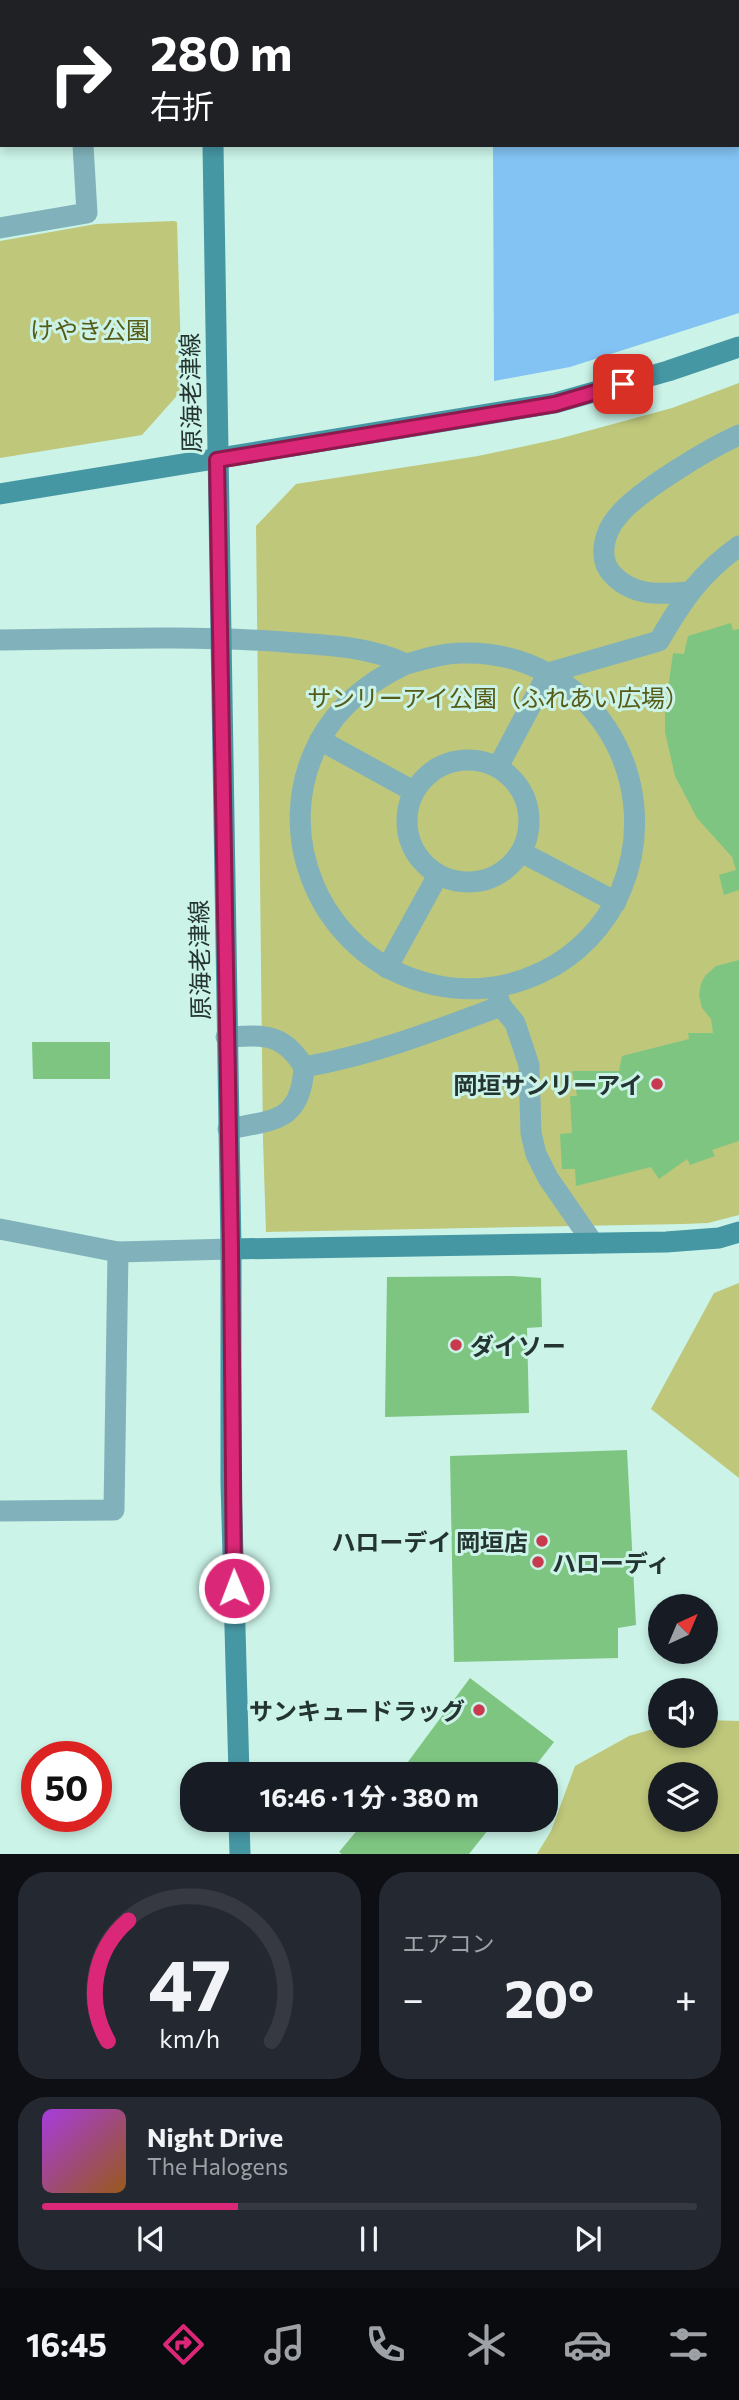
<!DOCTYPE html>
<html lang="ja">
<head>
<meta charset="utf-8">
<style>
	body { margin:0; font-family:Commissioner,"Noto Sans JP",sans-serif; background:#242831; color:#f1f3f6; height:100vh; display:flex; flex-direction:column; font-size:26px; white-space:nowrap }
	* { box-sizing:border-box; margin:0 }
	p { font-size:23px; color:#9ea1a6 }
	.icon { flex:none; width:38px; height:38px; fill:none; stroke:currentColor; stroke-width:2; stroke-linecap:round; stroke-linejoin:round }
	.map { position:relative; height:1854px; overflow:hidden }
	.details { display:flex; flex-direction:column; gap:18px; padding:18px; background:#0d0f14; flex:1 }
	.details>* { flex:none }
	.top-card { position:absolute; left:0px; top:0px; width:740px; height:147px; box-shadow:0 4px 10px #0003; background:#202124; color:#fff; overflow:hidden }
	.needle { width:46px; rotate:44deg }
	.fabs { position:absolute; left:648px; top:1594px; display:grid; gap:14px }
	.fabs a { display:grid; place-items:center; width:70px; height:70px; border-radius:50%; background:#171b24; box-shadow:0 4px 10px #0003; font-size:35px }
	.speed { position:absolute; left:21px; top:1741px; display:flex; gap:14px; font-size:35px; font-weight:700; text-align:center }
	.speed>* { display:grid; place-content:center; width:91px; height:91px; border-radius:50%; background:#171b24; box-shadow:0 4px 10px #0003; line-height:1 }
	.speed .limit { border:10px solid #d22; background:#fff; color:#111 }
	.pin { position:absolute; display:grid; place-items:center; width:60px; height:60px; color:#fff; margin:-30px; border-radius:14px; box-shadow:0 4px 10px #0006 }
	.me { position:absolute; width:77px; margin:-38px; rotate:359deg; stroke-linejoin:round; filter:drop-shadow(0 0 5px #0008) }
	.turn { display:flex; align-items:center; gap:24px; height:147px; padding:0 35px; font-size:32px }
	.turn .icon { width:91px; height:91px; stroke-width:2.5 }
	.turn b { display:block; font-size:49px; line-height:60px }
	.big { font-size:52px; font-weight:700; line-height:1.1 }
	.details .widget { flex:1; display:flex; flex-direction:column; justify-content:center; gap:10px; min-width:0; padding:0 24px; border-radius:28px; background:#242831 }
	.details .dial { align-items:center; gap:0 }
	.dial svg { height:182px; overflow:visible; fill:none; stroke:#363941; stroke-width:7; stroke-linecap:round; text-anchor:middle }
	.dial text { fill:#f1f3f6; stroke:none }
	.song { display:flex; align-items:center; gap:21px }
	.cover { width:84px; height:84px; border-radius:10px; background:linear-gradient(135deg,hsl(280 70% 55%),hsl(30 70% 35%)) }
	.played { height:7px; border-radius:4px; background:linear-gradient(90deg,#db2777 30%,#363941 30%) }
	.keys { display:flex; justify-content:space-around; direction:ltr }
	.heat { display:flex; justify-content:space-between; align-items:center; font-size:38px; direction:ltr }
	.details .tiles { flex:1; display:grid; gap:18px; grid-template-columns:1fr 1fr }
	.widget:last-child { grid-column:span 2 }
	.trip { position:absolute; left:180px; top:1762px; width:378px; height:70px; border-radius:28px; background:#171b24; box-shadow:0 4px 10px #0003; font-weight:700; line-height:70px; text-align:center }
	.tabs { display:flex; height:112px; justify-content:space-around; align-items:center; background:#090b0e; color:#9ea1a6 }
	.tabs .icon { width:49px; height:49px }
	.tabs .active { color:#db2777 }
	.tabs b { font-size:32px; color:#f1f3f6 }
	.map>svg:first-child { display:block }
</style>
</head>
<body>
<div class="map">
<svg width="739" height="1854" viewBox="0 0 739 1854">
	<rect width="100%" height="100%" fill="#cbf3e8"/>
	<g fill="#bfc77b" fill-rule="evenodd">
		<polygon points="174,221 177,222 182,390 142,435 0,458 0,241 96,224"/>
		<polygon points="739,383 739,1215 708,1223 683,1224 266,1232 263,1140 256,526 296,484 478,456 558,439 672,408"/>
		<polygon points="739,1283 739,1478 651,1409 714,1293"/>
		<path d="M705,1720L739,1721V1854H537L551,1831L575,1766L629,1736L660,1727V1736H705ZM660,1774H705V1820H660Z"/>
	</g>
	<polygon fill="#83c3f3" points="661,0 739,1 739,313 570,367 494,381 493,145 738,145 738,2 658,2"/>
	<g fill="#7ec582">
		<polygon points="731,623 733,630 739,629 739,890 724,895 719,875 736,870 732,857 697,818 675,776 665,732 665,711 673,653 684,654 688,636"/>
		<polygon points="739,960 739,1141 712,1150 715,1156 690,1165 687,1159 659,1179 651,1167 576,1186 575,1169 562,1169 560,1134 572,1133 570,1096 577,1096 572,1071 619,1071 622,1056 689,1039 688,1033 713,1033 711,1019 702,1008 699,995 701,984 705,976 716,966"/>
		<polygon points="32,1042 110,1042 110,1079 33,1079"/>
		<polygon points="513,1276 541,1278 542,1327 527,1328 529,1413 385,1417 387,1277"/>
		<polygon points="627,1450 636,1625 618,1628 618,1658 454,1662 450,1456"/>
		<polygon points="470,1678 554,1742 529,1774 399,1774"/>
		<polygon points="359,1820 496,1820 469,1854 342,1854 339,1852 359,1828 354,1825"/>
	</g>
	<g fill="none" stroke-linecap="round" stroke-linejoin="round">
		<g stroke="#81b2bb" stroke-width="21">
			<polyline points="68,0 68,2"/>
			<polyline points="0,228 87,213 83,145"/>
			<path d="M689,592C661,594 634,597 613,575C597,559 604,532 618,516C638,491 708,449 739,435"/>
			<path d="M0,640C95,639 190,635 285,642C326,645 368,646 406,664C425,659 443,653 463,653C588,650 668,777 621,890C606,925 577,956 542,972C505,990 463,994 423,982C321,953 269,834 320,740C339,705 370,681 406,664"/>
			<polyline points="320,740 413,791"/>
			<circle cx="468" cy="821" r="61"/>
			<path d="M498,767L548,673L659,641C682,601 701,573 739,546"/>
			<polyline points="521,852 616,902"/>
			<polyline points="387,968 438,875"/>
			<polyline points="497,994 501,1006 515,1023 529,1065 531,1133 536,1154 548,1178 593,1243"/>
			<path d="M226,1037C263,1035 283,1032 304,1067C373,1055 437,1030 501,1006"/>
			<path d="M228,1129C274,1120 301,1122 304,1067"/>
			<polyline points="0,1229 118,1252 231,1249"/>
			<polyline points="0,1511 114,1510 118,1252"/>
		</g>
		<g stroke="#4697a4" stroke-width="21">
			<polyline points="201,0 201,2"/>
			<polyline points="213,145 231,1249 231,1482 239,1774"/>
			<polyline points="0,494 555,403 668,371 739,347"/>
			<polyline points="231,1249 666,1242 719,1238 739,1232"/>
			<polyline points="239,1820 240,1854"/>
		</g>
	</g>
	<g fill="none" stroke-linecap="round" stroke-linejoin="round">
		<g stroke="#8e194d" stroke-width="18">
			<polyline id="route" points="234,1588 231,1249 217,460 555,404 623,384"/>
		</g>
		<use href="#route" stroke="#db2777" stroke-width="12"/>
	</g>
	<g fill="#ca3a4f" stroke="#cbf3e8" stroke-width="2.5">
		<circle cx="657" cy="1084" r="7"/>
		<circle cx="456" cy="1345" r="7"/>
		<circle cx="542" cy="1541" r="7"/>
		<circle cx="538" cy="1562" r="7"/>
		<circle cx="479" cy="1710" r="7"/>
	</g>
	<g text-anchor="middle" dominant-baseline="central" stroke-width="6" stroke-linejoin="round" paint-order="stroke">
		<g font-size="24" fill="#565b17" stroke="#cbf3e8">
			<text x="90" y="329">けやき公園</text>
			<text x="498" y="697">サンリーアイ公園（ふれあい広場）</text>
		</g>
		<g font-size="24" fill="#243430" stroke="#cbf3e8">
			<text transform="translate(190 393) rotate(-91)">原海老津線</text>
			<text transform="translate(199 960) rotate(-91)">原海老津線</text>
		</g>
		<g font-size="24" font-weight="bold" fill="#243430" stroke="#cbf3e8" text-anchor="end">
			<text x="643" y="1084">岡垣サンリーアイ</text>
			<text x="470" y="1345" text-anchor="start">ダイソー</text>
			<text x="528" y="1541">ハローデイ 岡垣店</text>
			<text x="552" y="1562" text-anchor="start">ハローディ</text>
			<text x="465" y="1710">サンキュードラッグ</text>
		</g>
	</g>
</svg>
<div class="fabs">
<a><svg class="needle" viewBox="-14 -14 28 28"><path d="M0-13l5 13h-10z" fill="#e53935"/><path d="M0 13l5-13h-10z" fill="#9ea1a6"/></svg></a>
<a><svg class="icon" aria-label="sound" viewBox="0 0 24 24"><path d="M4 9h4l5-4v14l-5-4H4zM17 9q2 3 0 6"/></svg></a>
<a><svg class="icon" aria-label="layers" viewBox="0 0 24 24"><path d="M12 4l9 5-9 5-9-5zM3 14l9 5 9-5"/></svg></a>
</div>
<div class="speed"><div class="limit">50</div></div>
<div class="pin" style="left:623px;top:384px;background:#d93025"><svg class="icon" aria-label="arrive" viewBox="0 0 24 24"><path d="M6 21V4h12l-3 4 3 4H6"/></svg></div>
<svg class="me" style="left:234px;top:1588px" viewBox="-20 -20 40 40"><circle r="17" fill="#db2777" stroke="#fff" stroke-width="3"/><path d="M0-11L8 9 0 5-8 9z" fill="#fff"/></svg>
<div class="trip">16:46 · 1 分 · 380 m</div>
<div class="top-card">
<div class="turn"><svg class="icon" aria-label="right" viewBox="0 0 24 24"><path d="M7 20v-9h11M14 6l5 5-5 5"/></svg><div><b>280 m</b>右折</div></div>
</div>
</div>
<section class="details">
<div class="tiles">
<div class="widget dial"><svg viewBox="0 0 100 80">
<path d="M14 69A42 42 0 1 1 86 69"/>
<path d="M14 69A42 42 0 0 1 23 16" stroke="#db2777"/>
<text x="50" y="56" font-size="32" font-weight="700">47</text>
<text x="50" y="72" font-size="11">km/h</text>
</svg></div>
<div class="widget"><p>エアコン</p>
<div class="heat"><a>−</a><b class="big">20°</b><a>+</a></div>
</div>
<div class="widget">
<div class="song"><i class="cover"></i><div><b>Night Drive</b><p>The Halogens</p></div></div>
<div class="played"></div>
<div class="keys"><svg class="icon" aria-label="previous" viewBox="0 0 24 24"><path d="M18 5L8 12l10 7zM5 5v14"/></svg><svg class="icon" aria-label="pause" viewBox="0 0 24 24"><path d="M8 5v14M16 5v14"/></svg><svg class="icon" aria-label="next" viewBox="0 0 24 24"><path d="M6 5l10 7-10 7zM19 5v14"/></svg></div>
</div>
</div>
</section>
<nav class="tabs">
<b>16:45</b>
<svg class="icon active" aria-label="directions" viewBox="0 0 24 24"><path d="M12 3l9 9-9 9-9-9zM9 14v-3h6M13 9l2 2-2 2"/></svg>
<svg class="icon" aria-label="music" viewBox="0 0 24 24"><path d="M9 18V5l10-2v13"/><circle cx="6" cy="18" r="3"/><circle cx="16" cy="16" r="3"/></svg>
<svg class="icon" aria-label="phone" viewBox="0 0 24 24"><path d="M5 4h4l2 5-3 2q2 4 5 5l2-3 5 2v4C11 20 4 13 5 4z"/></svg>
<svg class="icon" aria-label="climate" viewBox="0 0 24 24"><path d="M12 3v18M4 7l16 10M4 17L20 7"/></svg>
<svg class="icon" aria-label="car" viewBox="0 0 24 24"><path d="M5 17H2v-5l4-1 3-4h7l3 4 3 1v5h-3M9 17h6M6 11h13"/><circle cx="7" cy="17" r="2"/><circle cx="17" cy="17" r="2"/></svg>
<svg class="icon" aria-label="filters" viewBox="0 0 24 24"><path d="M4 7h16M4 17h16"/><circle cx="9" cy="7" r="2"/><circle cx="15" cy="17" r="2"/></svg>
</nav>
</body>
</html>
